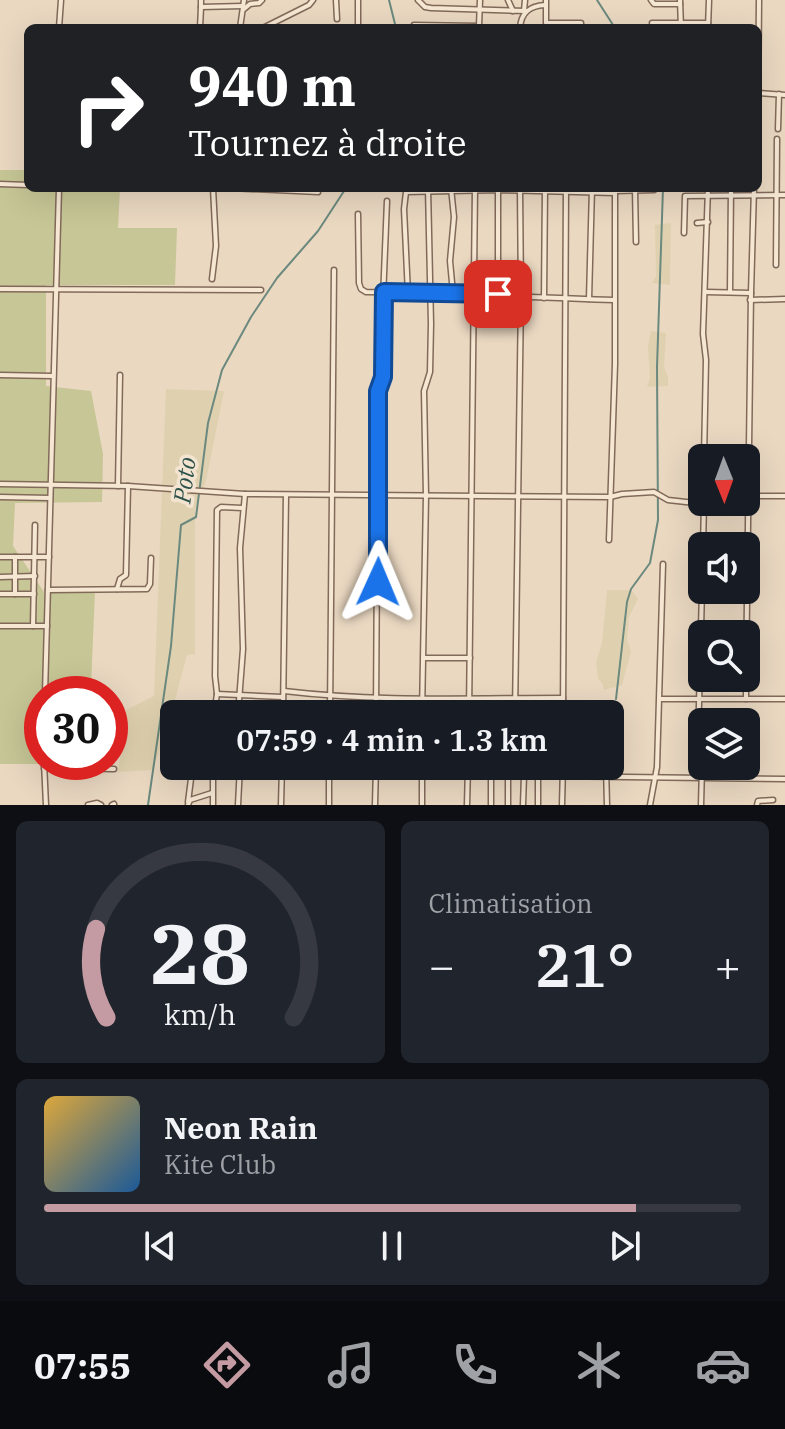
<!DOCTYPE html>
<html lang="fr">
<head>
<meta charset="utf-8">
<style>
	body { margin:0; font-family:"IBM Plex Serif",serif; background:#20242c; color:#f1f3f6; height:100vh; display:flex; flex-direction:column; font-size:30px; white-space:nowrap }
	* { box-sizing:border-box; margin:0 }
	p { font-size:26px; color:#9ea1a6 }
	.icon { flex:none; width:44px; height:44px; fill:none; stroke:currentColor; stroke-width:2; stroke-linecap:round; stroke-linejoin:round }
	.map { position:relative; height:805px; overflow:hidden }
	.details { display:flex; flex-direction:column; gap:16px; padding:16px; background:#0d0f14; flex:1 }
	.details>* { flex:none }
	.banner { position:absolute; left:24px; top:24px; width:738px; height:168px; border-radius:12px; box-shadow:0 8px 32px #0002; background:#202124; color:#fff; overflow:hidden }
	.needle { width:52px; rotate:179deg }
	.controls { position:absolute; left:688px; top:444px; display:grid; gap:16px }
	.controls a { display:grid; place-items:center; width:72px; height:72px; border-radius:12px; background:#171b24; box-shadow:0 8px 32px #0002; font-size:40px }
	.speed { position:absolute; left:24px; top:676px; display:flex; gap:16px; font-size:40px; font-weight:700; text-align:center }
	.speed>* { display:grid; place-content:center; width:104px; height:104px; border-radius:50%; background:#171b24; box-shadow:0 8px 32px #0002; line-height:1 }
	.speed .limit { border:12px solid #d22; background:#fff; color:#111 }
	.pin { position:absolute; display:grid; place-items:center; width:68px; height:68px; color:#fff; margin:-34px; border-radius:16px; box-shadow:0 4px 12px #0006 }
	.me { position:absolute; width:88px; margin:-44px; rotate:1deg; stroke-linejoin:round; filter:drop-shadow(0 0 6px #0008) }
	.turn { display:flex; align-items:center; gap:28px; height:168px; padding:0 32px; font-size:36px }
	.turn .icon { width:104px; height:104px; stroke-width:2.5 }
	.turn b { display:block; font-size:56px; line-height:68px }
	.big { font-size:60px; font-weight:600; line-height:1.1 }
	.details .tile { flex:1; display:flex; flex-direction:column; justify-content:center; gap:12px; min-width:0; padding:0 28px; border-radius:12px; background:#20242c }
	.details .dial { align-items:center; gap:0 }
	.dial svg { height:208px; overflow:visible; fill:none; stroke:#363941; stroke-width:7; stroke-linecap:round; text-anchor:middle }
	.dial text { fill:#f1f3f6; stroke:none }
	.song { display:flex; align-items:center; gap:24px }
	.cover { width:96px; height:96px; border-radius:12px; background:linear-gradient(135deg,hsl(40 70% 55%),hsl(210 70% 35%)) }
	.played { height:8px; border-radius:4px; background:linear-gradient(90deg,#c49ba2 85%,#363941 85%) }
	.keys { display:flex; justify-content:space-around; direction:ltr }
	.heat { display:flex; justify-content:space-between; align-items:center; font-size:44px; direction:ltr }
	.details .tiles { flex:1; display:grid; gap:16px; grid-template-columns:1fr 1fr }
	.tile:last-child { grid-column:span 2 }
	.trip { position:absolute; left:160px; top:700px; width:464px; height:80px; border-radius:12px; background:#171b24; box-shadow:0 8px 32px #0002; font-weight:600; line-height:80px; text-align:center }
	.dock { display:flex; height:128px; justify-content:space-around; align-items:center; background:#090b0e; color:#9ea1a6 }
	.dock .icon { width:56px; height:56px }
	.dock .active { color:#c49ba2 }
	.dock b { font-size:36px; color:#f1f3f6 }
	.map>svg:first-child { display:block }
</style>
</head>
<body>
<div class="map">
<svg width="785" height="805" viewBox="0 0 785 805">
	<rect width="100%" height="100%" fill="#ead8c1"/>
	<g fill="#dfd1af">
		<polygon points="671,223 670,285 652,283 656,276 655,225"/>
		<polygon points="651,331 666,333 664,367 668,377 668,386 647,387 650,378 648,346"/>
		<polygon points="166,389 224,391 206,481 195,508 195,654 187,655 174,704 174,723 167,725 153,770 118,772 126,710 154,696"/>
		<polygon points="607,590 631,590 638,599 629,617 627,640 631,651 622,685 604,690 602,683 598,679 596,662 602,643"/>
	</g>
	<polygon fill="#c7c696" points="0,170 28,170 28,188 120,188 118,228 177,228 175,285 46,285 46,386 91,391 103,454 102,502 15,503 13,546 44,592 95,592 91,686 77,689 77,694 42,694 42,762 73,762 73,764 0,764"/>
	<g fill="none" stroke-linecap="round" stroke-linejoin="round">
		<g stroke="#6b897e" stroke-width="2">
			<polyline points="389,0 396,28"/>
			<polyline points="597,0 615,28"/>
			<polyline points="616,699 627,602 631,589 650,563 658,520 657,367 663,188"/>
			<polyline points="148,805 171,646 181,525 196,517 208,423 222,370 251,317 277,278 318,231 346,188"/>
		</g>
		<g stroke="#826a5a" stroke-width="7">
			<g id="minor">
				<polyline points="201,0 201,7 243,6"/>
				<polyline points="336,0 337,19"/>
				<polyline points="418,0 425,7 431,8 526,11"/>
				<polyline points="508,0 513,11"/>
				<polyline points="546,0 546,23 581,23 581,28"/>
				<polyline points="651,0 654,4 680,4"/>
				<polyline points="680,0 681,28"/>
				<polyline points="244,9 250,4 259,3 262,0"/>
				<polyline points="524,11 525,0"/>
				<polyline points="652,23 708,23"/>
				<polyline points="414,25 479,26"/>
				<polyline points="479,26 480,0"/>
				<polyline points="59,28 61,0"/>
				<polyline points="200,28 201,7"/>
				<polyline points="240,28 244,0"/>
				<polyline points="263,28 309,5 313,0"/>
				<polyline points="358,28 358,0"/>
				<path d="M520,28C521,12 530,6 545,5"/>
				<polyline points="708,28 709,0"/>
				<polyline points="759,93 785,95"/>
				<polyline points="758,110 759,0"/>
				<polyline points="778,129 779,94"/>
				<polyline points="0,184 28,185"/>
				<polyline points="230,188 318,192"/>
				<polyline points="451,188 454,217 450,261 453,293"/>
				<polyline points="635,188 636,242"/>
				<polyline points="615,191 654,190 654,188"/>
				<path d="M358,214L359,283L361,289L366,292C449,292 531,298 614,300"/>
				<polyline points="697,223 708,222"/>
				<polyline points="684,233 685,196 785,195"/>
				<polyline points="776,265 777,139"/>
				<polyline points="212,279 216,246 213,188"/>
				<polyline points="0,289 261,290"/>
				<polyline points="706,292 751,293 746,678"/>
				<polyline points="730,292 731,188"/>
				<polyline points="751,293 754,188"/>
				<polyline points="408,294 404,209 406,192 499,190 615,193"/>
				<polyline points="498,294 498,188"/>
				<polyline points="544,298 545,188"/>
				<polyline points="589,299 592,188"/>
				<polyline points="750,300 785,299"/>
				<polyline points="0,375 52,376"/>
				<polyline points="704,458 706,360 703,334 708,188"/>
				<polyline points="0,484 128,486 245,494 610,497 622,494 654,492 668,500 704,504"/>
				<polyline points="118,486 120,375"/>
				<polyline points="746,496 785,496"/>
				<polyline points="0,497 50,498"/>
				<polyline points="609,540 615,364 615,188"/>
				<polyline points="703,546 704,504"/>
				<polyline points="0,557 49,557"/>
				<polyline points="0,577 35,576"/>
				<polyline points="117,589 120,579 126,575 128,486"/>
				<polyline points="48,590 147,589 150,584 151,558"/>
				<polyline points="0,594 34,594"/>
				<polyline points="15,594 15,557"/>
				<polyline points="0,626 47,626"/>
				<polyline points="33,626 35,525"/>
				<polyline points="424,658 470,658"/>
				<path d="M284,691C376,702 470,698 563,698"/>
				<polyline points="45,694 59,188"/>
				<polyline points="217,694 282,697"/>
				<polyline points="110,695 111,695"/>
				<polyline points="661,699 785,699"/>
				<polyline points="746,699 746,678"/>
				<polyline points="214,714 217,694 215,676 217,510 221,507 242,508"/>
				<polyline points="238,714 243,649 240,548 245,494"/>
				<polyline points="283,714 286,495"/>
				<polyline points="330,714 334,270"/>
				<polyline points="376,714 378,391 383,377 382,323 387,201"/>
				<polyline points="422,714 426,496 424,391 430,372 431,324 428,188"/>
				<polyline points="469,714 475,188"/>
				<polyline points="515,714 521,297 520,188"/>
				<polyline points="563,714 566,188"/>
				<polyline points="44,762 46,805"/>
				<polyline points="422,766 422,805"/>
				<polyline points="606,766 607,805"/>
				<polyline points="44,768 114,769"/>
				<polyline points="214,772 785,779"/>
				<polyline points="538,776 538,805"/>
				<polyline points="188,802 192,771"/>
				<polyline points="88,805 97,803 101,805"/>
				<polyline points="112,805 114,804"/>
				<polyline points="188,805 190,800 212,793"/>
				<polyline points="213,805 213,766"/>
				<polyline points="238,805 240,766"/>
				<polyline points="281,805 282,766"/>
				<polyline points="329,805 329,766"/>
				<polyline points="375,805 376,766"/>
				<polyline points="467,805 468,766"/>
				<polyline points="491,805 491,775"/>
				<polyline points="508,805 508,775"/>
				<polyline points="523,805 524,775"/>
				<polyline points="562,805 563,766"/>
				<polyline points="650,805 657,767 663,564"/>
				<polyline points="701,805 702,767 698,742 702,590"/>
				<polyline points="757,805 758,801 773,800"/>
			</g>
		</g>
		<use href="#minor" stroke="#f6e7d3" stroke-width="4"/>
	</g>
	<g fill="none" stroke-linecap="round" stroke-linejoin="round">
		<g stroke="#114b97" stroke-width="20">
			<polyline id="route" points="378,582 378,391 383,377 384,292 498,294"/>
		</g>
		<use href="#route" stroke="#1a73e8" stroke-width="14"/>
	</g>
	<g text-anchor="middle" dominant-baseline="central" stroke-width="7" stroke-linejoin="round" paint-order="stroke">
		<g font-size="24" font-style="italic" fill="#2d514a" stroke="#f2e4d0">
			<text transform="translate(184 480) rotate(-83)">Poto</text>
		</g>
	</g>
</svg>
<div class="controls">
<a><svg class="needle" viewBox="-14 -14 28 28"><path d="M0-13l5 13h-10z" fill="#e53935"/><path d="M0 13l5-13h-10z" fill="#9ea1a6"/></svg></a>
<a><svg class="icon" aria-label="sound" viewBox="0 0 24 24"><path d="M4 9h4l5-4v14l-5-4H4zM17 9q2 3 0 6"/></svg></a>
<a><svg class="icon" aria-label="search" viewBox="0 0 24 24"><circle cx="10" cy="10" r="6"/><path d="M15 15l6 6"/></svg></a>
<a><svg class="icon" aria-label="layers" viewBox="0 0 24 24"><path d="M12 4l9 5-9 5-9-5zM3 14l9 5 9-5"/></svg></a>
</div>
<div class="speed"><div class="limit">30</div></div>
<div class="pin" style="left:498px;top:294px;background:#d93025"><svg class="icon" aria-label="arrive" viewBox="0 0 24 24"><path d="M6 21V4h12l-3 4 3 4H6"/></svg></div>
<svg class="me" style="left:378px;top:582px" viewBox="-20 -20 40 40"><path d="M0-17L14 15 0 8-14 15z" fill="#1a73e8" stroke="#fff" stroke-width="4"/></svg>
<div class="trip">07:59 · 4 min · 1.3 km</div>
<div class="banner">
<div class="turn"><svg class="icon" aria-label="right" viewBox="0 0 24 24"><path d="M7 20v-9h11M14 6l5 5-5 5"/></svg><div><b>940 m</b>Tournez à droite</div></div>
</div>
</div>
<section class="details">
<div class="tiles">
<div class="tile dial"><svg viewBox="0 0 100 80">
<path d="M14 69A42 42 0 1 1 86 69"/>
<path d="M14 69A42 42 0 0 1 10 35" stroke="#c49ba2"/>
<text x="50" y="56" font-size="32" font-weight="700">28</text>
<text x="50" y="72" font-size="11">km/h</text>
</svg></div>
<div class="tile"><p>Climatisation</p>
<div class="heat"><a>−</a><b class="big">21°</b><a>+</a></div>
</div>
<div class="tile">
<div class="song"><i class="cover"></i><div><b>Neon Rain</b><p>Kite Club</p></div></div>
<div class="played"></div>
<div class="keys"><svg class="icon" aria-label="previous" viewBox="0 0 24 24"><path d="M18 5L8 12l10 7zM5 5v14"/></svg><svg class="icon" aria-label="pause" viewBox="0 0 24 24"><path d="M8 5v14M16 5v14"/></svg><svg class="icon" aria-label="next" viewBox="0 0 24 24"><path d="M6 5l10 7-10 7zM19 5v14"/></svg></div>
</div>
</div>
</section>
<nav class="dock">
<b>07:55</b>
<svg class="icon active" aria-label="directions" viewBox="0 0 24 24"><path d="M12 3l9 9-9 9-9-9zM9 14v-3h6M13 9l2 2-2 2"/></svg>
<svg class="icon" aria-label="music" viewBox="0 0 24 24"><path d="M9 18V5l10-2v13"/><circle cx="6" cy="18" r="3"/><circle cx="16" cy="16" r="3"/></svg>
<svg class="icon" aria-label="phone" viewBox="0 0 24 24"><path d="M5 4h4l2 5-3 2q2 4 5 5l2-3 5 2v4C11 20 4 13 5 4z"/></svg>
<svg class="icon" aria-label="climate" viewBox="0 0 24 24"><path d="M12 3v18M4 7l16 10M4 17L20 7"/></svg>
<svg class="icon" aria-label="car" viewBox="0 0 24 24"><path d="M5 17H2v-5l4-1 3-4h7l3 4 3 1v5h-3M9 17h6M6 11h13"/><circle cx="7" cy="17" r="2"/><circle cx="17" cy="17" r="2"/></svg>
</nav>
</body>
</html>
